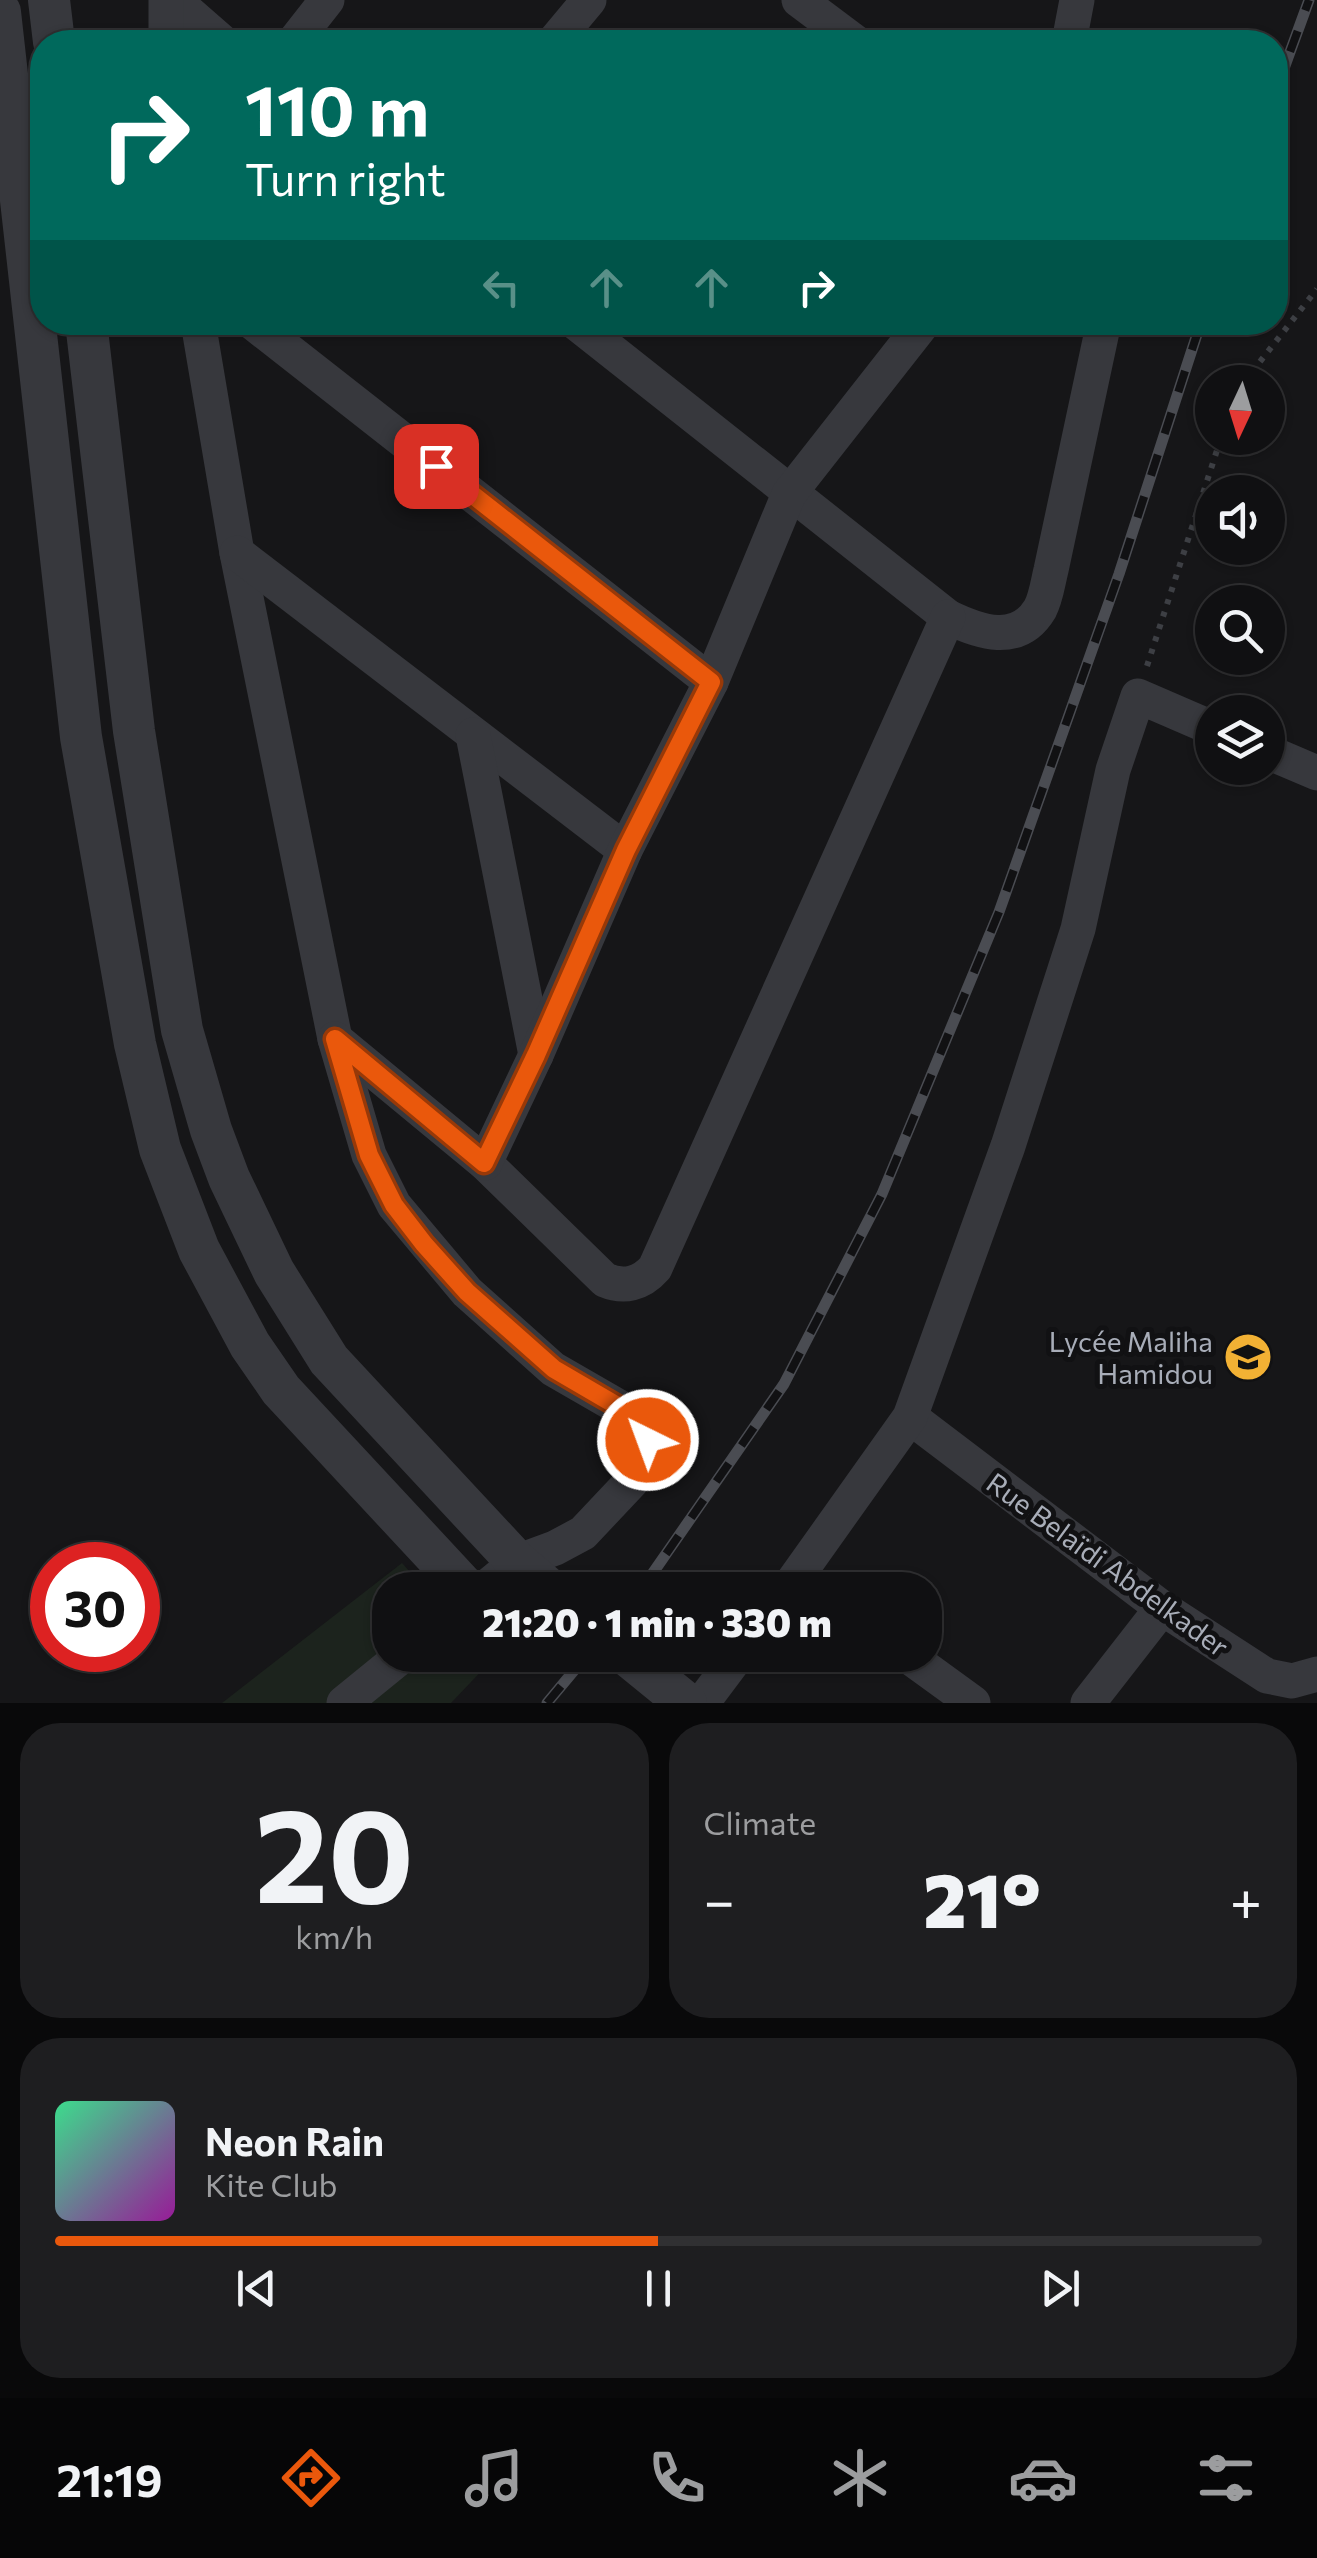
<!DOCTYPE html>
<html lang="en">
<head>
<meta charset="utf-8">
<style>
	body { margin:0; font-family:Commissioner,sans-serif; background:#1e1e20; color:#f1f3f6; height:100vh; display:flex; flex-direction:column; font-size:38px; white-space:nowrap }
	* { box-sizing:border-box; margin:0 }
	p { font-size:32px; color:#9c9d9f }
	.icon { flex:none; width:55px; height:55px; fill:none; stroke:currentColor; stroke-width:2; stroke-linecap:round; stroke-linejoin:round }
	.map { position:relative; height:1703px; overflow:hidden }
	.sheet { display:flex; flex-direction:column; gap:20px; padding:20px; background:#09090a; flex:1 }
	.sheet>* { flex:none }
	.banner { position:absolute; left:30px; top:30px; width:1258px; height:305px; border-radius:40px; box-shadow:0 2px 8px #0004,0 0 0 2px #303032; background:#00695c; color:#fff; overflow:hidden }
	.needle { width:65px; rotate:184deg }
	.buttons { position:absolute; left:1195px; top:365px; display:grid; gap:20px }
	.buttons a { display:grid; place-items:center; width:90px; height:90px; border-radius:50%; background:#101012; box-shadow:0 2px 8px #0004,0 0 0 2px #303032; font-size:50px }
	.speed { position:absolute; left:30px; top:1542px; display:flex; gap:20px; font-size:50px; font-weight:700; text-align:center }
	.speed>* { display:grid; place-content:center; width:130px; height:130px; border-radius:50%; background:#101012; box-shadow:0 2px 8px #0004,0 0 0 2px #303032; line-height:1 }
	.speed .limit { border:15px solid #d22; background:#fff; color:#111 }
	.pin { position:absolute; display:grid; place-items:center; width:85px; height:85px; color:#fff; margin:-42px; border-radius:20px; box-shadow:0 5px 15px #0006 }
	.me { position:absolute; width:110px; margin:-55px; rotate:318deg; stroke-linejoin:round; filter:drop-shadow(0 0 8px #0008) }
	.turn { display:flex; align-items:center; gap:35px; height:210px; padding:0 50px; font-size:45px }
	.turn .icon { width:130px; height:130px; stroke-width:2.5 }
	.turn b { display:block; font-size:70px; line-height:85px }
	.lanes { display:flex; align-items:center; height:95px; padding:0 50px; background:#0003; justify-content:center; gap:50px; direction:ltr }
	.lanes .off { opacity:.35 }
	.big { font-size:75px; font-weight:800; line-height:1.1 }
	.sheet .tile { flex:1; display:flex; flex-direction:column; justify-content:center; gap:15px; min-width:0; padding:0 35px; border-radius:40px; background:#1e1e20 }
	.sheet .dial { align-items:center; gap:0 }
	.dial b { font-size:130px; line-height:1 }
	.song { display:flex; align-items:center; gap:30px }
	.cover { width:120px; height:120px; border-radius:15px; background:linear-gradient(135deg,hsl(150 70% 55%),hsl(300 70% 35%)) }
	.played { height:10px; border-radius:5px; background:linear-gradient(90deg,#ea580c 50%,#303032 50%) }
	.keys { display:flex; justify-content:space-around; direction:ltr }
	.heat { display:flex; justify-content:space-between; align-items:center; font-size:55px; direction:ltr }
	.sheet .tiles { flex:1; display:grid; gap:20px; grid-template-columns:1fr 1fr }
	.tile:last-child { grid-column:span 2 }
	.trip { position:absolute; left:372px; top:1572px; width:570px; height:100px; border-radius:40px; background:#101012; box-shadow:0 2px 8px #0004,0 0 0 2px #303032; font-weight:800; line-height:100px; text-align:center }
	.tab-bar { display:flex; height:160px; justify-content:space-around; align-items:center; background:#060607; color:#9c9d9f }
	.tab-bar .icon { width:70px; height:70px }
	.tab-bar .current { color:#ea580c }
	.tab-bar b { font-size:45px; color:#f1f3f6 }
	.map>svg:first-child { display:block }
</style>
</head>
<body>
<div class="map">
<svg width="1317" height="1703" viewBox="0 0 1317 1703">
	<rect width="100%" height="100%" fill="#161618"/>
	<polygon fill="#1c231d" points="402,1563 426,1590 390,1590 390,1655 484,1655 490,1662 451,1703 222,1703"/>
	<g fill="none" stroke-linecap="round" stroke-linejoin="round">
		<g stroke="#3d3f44" stroke-width="6" stroke-dasharray="5 8" stroke-linecap="butt">
			<polyline points="1244,382 1317,289"/>
			<polyline points="1147,666 1221,438"/>
		</g>
		<g stroke="#37383d" stroke-width="35">
			<polyline points="174,0 222,42"/>
			<polyline points="799,0 855,42"/>
			<polyline points="166,42 166,0"/>
			<polyline points="294,42 327,0"/>
			<polyline points="554,42 589,0"/>
			<polyline points="1069,42 1077,0"/>
			<polyline points="198,322 237,553 335,1039 369,1155 394,1205 467,1292 553,1369 638,1418 645,1428 648,1440 632,1481 583,1533 555,1548 517,1562 483,1590"/>
			<polyline points="252,322 711,682"/>
			<path d="M575,322L948,617C979,632 1018,646 1040,609C1046,598 1048,582 1051,570L1104,322"/>
			<polyline points="237,553 625,850"/>
			<polyline points="473,735 536,1055"/>
			<polyline points="1268,752 1317,773"/>
			<path d="M335,1039L485,1163L605,1280C624,1288 641,1284 655,1268L948,617"/>
			<polyline points="485,1163 536,1055 625,850 711,682 789,494 924,322"/>
			<polyline points="910,1417 1162,1608 1267,1676 1292,1681 1317,1674"/>
			<polyline points="787,1590 910,1417 1008,1146 1078,929 1113,770 1138,696 1212,728"/>
			<polyline points="907,1655 973,1703"/>
			<polyline points="344,1703 403,1655"/>
			<polyline points="702,1703 738,1655"/>
			<polyline points="1088,1703 1162,1608"/>
		</g>
		<g stroke="#37383d" stroke-width="42">
			<polyline points="49,0 54,42"/>
			<polyline points="0,12 81,737 135,1044 160,1149 199,1250 250,1345 281,1390 467,1590"/>
			<polyline points="86,322 134,731 182,1030 211,1130 229,1178 274,1272 329,1360 517,1562 550,1590"/>
			<polyline points="627,1655 686,1703"/>
		</g>
		<g stroke="#4a4c52" stroke-width="11">
			<g id="rail">
				<polyline points="1275,93 1309,0"/>
				<polyline points="641,1590 784,1384 882,1194 999,912 1119,574 1201,322"/>
				<polyline points="547,1703 587,1655"/>
			</g>
		</g>
		<use href="#rail" stroke="#111113" stroke-width="8" stroke-dasharray="22" stroke-linecap="butt"/>
	</g>
	<g fill="none" stroke-linecap="round" stroke-linejoin="round">
		<g stroke="#983908" stroke-width="25">
			<polyline id="route" points="436,466 711,682 626,850 536,1055 484,1163 335,1039 369,1155 394,1205 424,1244 467,1292 554,1369 638,1418 645,1428 648,1440"/>
		</g>
		<use href="#route" stroke="#ea580c" stroke-width="18"/>
	</g>
	<defs>
		<g id="school-disc" transform="scale(2.5)"><circle r="9.5" fill="#f2b134" stroke="#111113"/><path d="M0-5L7-2L0 1L-7-2ZM-4 1L0 2.5L4 1V4Q0 6-4 4Z" fill="#111"/></g>
	</defs>
	<g fill-rule="evenodd">
		<use href="#school-disc" x="1248" y="1357"/>
	</g>
	<g text-anchor="middle" dominant-baseline="central" stroke-width="10" stroke-linejoin="round" paint-order="stroke">
		<g font-size="28" fill="#a8adb8" stroke="#111113" text-anchor="end">
			<text x="1213" y="1341">Lycée Maliha<tspan x="1213" dy="32">Hamidou</tspan></text>
		</g>
		<g font-size="28" fill="#a8adb8" stroke="#111113">
			<text transform="translate(1108 1564) rotate(36)">Rue Belaïdi Abdelkader</text>
		</g>
	</g>
</svg>
<div class="buttons">
<a><svg class="needle" viewBox="-14 -14 28 28"><path d="M0-13l5 13h-10z" fill="#e53935"/><path d="M0 13l5-13h-10z" fill="#9c9d9f"/></svg></a>
<a><svg class="icon" aria-label="sound" viewBox="0 0 24 24"><path d="M4 9h4l5-4v14l-5-4H4zM17 9q2 3 0 6"/></svg></a>
<a><svg class="icon" aria-label="search" viewBox="0 0 24 24"><circle cx="10" cy="10" r="6"/><path d="M15 15l6 6"/></svg></a>
<a><svg class="icon" aria-label="layers" viewBox="0 0 24 24"><path d="M12 4l9 5-9 5-9-5zM3 14l9 5 9-5"/></svg></a>
</div>
<div class="speed"><div class="limit">30</div></div>
<div class="pin" style="left:436px;top:466px;background:#d93025"><svg class="icon" aria-label="arrive" viewBox="0 0 24 24"><path d="M6 21V4h12l-3 4 3 4H6"/></svg></div>
<svg class="me" style="left:648px;top:1440px" viewBox="-20 -20 40 40"><circle r="17" fill="#ea580c" stroke="#fff" stroke-width="3"/><path d="M0-11L8 9 0 5-8 9z" fill="#fff"/></svg>
<div class="trip">21:20 · 1 min · 330 m</div>
<div class="banner">
<div class="turn"><svg class="icon" aria-label="right" viewBox="0 0 24 24"><path d="M7 20v-9h11M14 6l5 5-5 5"/></svg><div><b>110 m</b>Turn right</div></div>
<div class="lanes"><svg class="icon off" aria-label="left" viewBox="0 0 24 24"><path d="M17 20v-9H6M10 6l-5 5 5 5"/></svg><svg class="icon off" aria-label="ahead" viewBox="0 0 24 24"><path d="M12 20V5M6 11l6-6 6 6"/></svg><svg class="icon off" aria-label="ahead" viewBox="0 0 24 24"><path d="M12 20V5M6 11l6-6 6 6"/></svg><svg class="icon" aria-label="right" viewBox="0 0 24 24"><path d="M7 20v-9h11M14 6l5 5-5 5"/></svg></div>
</div>
</div>
<section class="sheet">
<div class="tiles">
<div class="tile dial"><b>20</b><p>km/h</p></div>
<div class="tile"><p>Climate</p>
<div class="heat"><a>−</a><b class="big">21°</b><a>+</a></div>
</div>
<div class="tile">
<div class="song"><i class="cover"></i><div><b>Neon Rain</b><p>Kite Club</p></div></div>
<div class="played"></div>
<div class="keys"><svg class="icon" aria-label="previous" viewBox="0 0 24 24"><path d="M18 5L8 12l10 7zM5 5v14"/></svg><svg class="icon" aria-label="pause" viewBox="0 0 24 24"><path d="M8 5v14M16 5v14"/></svg><svg class="icon" aria-label="next" viewBox="0 0 24 24"><path d="M6 5l10 7-10 7zM19 5v14"/></svg></div>
</div>
</div>
</section>
<nav class="tab-bar">
<b>21:19</b>
<svg class="icon current" aria-label="directions" viewBox="0 0 24 24"><path d="M12 3l9 9-9 9-9-9zM9 14v-3h6M13 9l2 2-2 2"/></svg>
<svg class="icon" aria-label="music" viewBox="0 0 24 24"><path d="M9 18V5l10-2v13"/><circle cx="6" cy="18" r="3"/><circle cx="16" cy="16" r="3"/></svg>
<svg class="icon" aria-label="phone" viewBox="0 0 24 24"><path d="M5 4h4l2 5-3 2q2 4 5 5l2-3 5 2v4C11 20 4 13 5 4z"/></svg>
<svg class="icon" aria-label="climate" viewBox="0 0 24 24"><path d="M12 3v18M4 7l16 10M4 17L20 7"/></svg>
<svg class="icon" aria-label="car" viewBox="0 0 24 24"><path d="M5 17H2v-5l4-1 3-4h7l3 4 3 1v5h-3M9 17h6M6 11h13"/><circle cx="7" cy="17" r="2"/><circle cx="17" cy="17" r="2"/></svg>
<svg class="icon" aria-label="filters" viewBox="0 0 24 24"><path d="M4 7h16M4 17h16"/><circle cx="9" cy="7" r="2"/><circle cx="15" cy="17" r="2"/></svg>
</nav>
</body>
</html>
